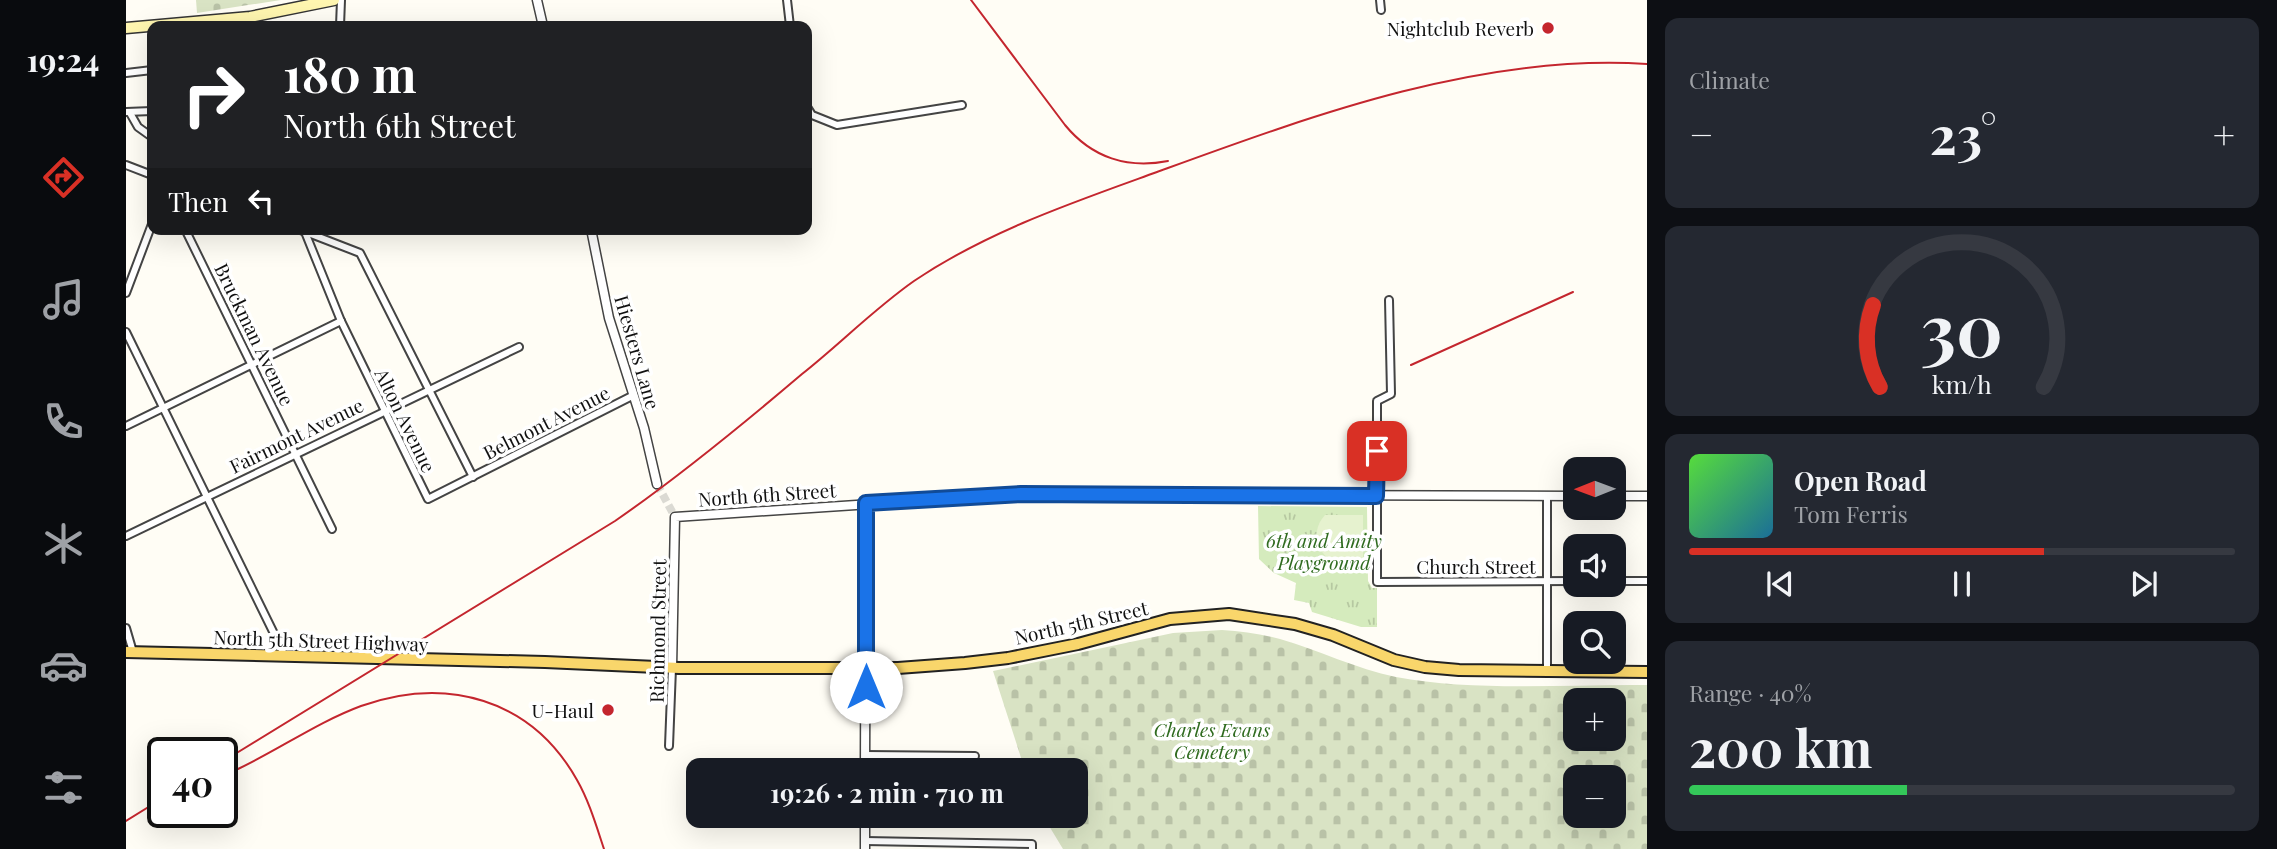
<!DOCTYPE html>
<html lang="en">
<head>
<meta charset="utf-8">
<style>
	body { margin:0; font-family:"Playfair Display",serif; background:#242831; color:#f1f3f6; height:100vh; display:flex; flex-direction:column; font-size:26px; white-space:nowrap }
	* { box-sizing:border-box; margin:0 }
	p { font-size:23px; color:#9ea1a6 }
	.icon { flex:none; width:38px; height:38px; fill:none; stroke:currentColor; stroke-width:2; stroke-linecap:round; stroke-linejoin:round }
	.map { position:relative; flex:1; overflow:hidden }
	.drawer { display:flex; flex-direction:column; gap:18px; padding:18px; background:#0d0f14; width:630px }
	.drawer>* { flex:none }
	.banner { position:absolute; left:21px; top:21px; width:665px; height:214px; border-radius:14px; box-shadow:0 7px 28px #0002; background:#202124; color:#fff; overflow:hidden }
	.needle { width:46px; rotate:269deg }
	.controls { position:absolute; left:1437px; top:457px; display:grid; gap:14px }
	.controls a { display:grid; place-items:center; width:63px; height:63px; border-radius:14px; background:#171b24; box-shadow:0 7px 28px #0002; font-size:35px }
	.speed { position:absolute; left:21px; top:737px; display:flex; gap:14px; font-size:35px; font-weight:700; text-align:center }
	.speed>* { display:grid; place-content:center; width:91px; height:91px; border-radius:50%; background:#171b24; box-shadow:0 7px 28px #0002; line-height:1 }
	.speed .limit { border:4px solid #111; border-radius:10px; background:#fff; color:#111 }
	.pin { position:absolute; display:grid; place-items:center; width:60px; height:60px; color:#fff; margin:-30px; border-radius:14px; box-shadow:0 4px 10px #0006 }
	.me { position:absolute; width:77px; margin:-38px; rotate:0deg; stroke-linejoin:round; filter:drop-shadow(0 0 5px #0008) }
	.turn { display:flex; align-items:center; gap:24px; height:147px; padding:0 21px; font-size:32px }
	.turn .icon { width:91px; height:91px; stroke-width:2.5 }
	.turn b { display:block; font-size:49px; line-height:60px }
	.then { display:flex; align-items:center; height:66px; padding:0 21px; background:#0003; gap:14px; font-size:26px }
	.big { font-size:52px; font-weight:700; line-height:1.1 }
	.drawer .card { flex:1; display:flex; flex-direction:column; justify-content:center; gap:10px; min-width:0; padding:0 24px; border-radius:14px; background:#242831 }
	.drawer .dial { align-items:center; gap:0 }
	.dial svg { height:182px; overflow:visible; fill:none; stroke:#363941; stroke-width:7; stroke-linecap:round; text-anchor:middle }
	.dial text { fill:#f1f3f6; stroke:none }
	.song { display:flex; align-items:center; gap:21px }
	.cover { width:84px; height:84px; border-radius:10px; background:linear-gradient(135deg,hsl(110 70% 55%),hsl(200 70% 35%)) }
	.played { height:7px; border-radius:4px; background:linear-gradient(90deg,#d93025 65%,#363941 65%) }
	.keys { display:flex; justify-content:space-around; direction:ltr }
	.heat { display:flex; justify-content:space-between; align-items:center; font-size:38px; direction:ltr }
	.charge { height:10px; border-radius:5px; background:linear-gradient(90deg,#34c759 40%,#363941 0) }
	.trip { position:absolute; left:560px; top:758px; width:402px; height:70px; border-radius:14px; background:#171b24; box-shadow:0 7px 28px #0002; font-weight:700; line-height:70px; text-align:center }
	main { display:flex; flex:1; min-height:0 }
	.tabs { display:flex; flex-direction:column; width:126px; justify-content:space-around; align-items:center; background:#090b0e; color:#9ea1a6 }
	.tabs .icon { width:49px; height:49px }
	.tabs .active { color:#d93025 }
	.tabs b { font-size:32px; color:#f1f3f6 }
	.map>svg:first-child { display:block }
</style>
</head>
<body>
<main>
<nav class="tabs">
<b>19:24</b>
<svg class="icon active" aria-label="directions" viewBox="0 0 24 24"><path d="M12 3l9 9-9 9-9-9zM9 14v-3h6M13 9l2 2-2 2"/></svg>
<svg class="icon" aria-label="music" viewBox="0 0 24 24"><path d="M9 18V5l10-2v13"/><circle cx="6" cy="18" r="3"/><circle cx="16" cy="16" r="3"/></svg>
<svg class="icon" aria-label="phone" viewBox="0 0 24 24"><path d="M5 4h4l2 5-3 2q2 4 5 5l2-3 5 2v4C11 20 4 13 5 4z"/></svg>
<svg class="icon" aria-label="climate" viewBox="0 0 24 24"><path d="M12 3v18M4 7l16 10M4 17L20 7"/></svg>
<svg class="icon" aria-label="car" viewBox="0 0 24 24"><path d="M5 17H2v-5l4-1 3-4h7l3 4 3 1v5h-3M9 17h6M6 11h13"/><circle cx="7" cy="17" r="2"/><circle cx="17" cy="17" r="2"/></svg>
<svg class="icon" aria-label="filters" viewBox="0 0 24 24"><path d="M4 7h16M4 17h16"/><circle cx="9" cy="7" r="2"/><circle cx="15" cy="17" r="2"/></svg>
</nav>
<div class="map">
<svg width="1521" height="849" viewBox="0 0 1521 849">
	<defs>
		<pattern id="grass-tufts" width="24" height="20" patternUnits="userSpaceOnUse" patternTransform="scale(1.75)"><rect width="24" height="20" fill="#d5ebbd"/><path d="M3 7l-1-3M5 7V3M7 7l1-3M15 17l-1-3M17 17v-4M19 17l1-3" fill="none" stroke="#b6c8a1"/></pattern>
		<pattern id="cemetery-stones" width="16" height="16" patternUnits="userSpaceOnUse" patternTransform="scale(1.75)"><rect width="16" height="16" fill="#d9e3c4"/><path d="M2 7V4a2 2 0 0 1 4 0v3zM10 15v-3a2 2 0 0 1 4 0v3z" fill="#b9c2a7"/></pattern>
	</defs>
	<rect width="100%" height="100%" fill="#fffdf5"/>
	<polygon fill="url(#grass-tufts)" points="1132,506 1241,507 1242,581 1246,588 1251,588 1251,627 1235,627 1186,612 1183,603 1168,600 1170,583 1148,573 1133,559"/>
	<g fill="url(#cemetery-stones)" fill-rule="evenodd">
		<polygon points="70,0 155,0 71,13"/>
		<path d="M1096,630C1116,631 1135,634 1154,639C1193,650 1230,669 1270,677C1348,692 1441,684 1521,685V849H937L917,816H950V770H899L867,671L1047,633ZM1449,700H1488V738H1449ZM1449,777H1488V816H1449Z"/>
	</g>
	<path fill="#e6f2cf" d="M1199,515H1237V558C1207,579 1175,541 1199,515Z"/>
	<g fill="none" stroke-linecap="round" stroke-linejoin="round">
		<polyline stroke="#dbdad3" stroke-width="8" stroke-dasharray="8 4" stroke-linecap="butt" points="531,484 549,517"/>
		<g stroke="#444" stroke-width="10">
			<g id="minor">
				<polyline points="661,0 664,26"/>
				<polyline points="1254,0 1255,10"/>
				<polyline points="214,26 215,0"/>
				<polyline points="0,73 26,70"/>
				<polyline points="681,107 686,115 711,125 836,105"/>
				<polyline points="0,112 26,111"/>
				<polyline points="4,113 12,127 26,137"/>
				<polyline points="0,165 26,175"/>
				<polyline points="59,229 206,529"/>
				<polyline points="172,229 234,253 347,477"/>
				<polyline points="179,232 215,321 302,499 508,395"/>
				<polyline points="0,293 26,224"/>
				<polyline points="1263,300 1265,394 1251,401 1251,582 1449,581"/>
				<polyline points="0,332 159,656"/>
				<polyline points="0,426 215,321"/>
				<polyline points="0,536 393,347"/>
				<polyline points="1488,581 1521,581"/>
				<polyline points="0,628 7,652"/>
				<polyline points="1421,669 1421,496"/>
				<polyline points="543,746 546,668"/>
				<polyline points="739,755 849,756"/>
				<polyline points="739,841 906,844 906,849"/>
			</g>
		</g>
		<g stroke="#444" stroke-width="11">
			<g id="tertiary">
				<polyline points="411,0 417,26"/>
				<polyline points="465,229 483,318 518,428 531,484"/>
				<polyline points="1488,496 1521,496"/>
				<polyline points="546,668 549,517 896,494 1449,496"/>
				<polyline points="739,770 740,503"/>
				<polyline points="739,849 739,816"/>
			</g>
		</g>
		<g stroke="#333" stroke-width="13">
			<polyline id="secondary" points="0,28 124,17 208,0"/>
		</g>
		<g stroke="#222" stroke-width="14">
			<polyline id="primary" points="0,652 419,662 553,668 772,668 839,663 882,658 952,644 1044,619 1103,614 1169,624 1207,635 1268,660 1299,667 1333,670 1521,672"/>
		</g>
		<use href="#minor" stroke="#fff" stroke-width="6"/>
		<use href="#tertiary" stroke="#fff" stroke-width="8"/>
		<use href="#secondary" stroke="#fff6b0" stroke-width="10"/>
		<use href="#primary" stroke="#f9d66b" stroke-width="10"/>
		<g stroke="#c4262e" stroke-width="2">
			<path d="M845,0L939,125C966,158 1002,169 1042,161"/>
			<polyline points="1285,365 1447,292"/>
			<path d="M96,762L489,521C554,476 616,425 676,374C714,344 748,309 788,281C862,231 948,202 1031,172C1185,116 1354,53 1521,64"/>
			<path d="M112,769C154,749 192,722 235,706C320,676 405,698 451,780C463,801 470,825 478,849"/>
			<polyline points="0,821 37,798"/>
		</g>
	</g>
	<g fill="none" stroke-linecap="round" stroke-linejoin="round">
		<g stroke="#114b97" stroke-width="18">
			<polyline id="route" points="740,687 740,503 895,494 1250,496 1251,451"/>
		</g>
		<use href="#route" stroke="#1a73e8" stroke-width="12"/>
	</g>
	<g fill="#c4262e" stroke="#fff" stroke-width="2.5">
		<circle cx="1422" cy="28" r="7"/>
		<circle cx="482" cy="710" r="7"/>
	</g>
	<g text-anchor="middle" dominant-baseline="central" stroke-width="7" stroke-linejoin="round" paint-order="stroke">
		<g font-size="19" fill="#111" stroke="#fff" text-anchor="end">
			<text x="1408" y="28">Nightclub Reverb</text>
			<text x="468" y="710">U-Haul</text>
		</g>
		<g font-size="19" fill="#111" stroke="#fff">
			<text transform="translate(129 334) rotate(64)">Bruckman Avenue</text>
			<text transform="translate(512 352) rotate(74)">Hiesters Lane</text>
			<text transform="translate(280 420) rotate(64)">Alton Avenue</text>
			<text transform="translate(420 422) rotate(-27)">Belmont Avenue</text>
			<text transform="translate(170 435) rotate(-26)">Fairmont Avenue</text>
			<text transform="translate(641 494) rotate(-4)">North 6th Street</text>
			<text x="1350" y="566">Church Street</text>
			<text transform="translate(955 622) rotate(-13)">North 5th Street</text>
			<text transform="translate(531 631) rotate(-89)">Richmond Street</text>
			<text transform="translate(195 640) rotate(2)">North 5th Street Highway</text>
		</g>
		<g font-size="19" font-style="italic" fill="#2f6b1f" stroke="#fff">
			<text x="1198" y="540">6th and Amity<tspan x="1198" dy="22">Playground</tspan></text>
			<text x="1086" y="729">Charles Evans<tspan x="1086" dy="22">Cemetery</tspan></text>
		</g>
	</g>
</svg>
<div class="controls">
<a><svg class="needle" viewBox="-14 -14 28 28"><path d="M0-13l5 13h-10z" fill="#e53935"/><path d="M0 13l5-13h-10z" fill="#9ea1a6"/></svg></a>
<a><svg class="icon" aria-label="sound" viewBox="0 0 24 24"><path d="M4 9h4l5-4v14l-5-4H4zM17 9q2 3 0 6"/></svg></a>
<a><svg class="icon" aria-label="search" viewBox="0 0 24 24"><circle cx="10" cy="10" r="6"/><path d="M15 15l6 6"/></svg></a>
<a>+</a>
<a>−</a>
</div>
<div class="speed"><div class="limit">40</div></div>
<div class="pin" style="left:1251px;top:451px;background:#d93025"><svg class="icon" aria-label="arrive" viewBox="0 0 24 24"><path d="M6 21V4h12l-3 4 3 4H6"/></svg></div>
<svg class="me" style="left:740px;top:687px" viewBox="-20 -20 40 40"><circle r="19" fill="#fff"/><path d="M0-13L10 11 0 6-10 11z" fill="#1a73e8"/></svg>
<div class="trip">19:26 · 2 min · 710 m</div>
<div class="banner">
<div class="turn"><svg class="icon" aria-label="right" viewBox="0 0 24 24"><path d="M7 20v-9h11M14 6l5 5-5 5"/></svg><div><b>180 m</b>North 6th Street</div></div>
<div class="then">Then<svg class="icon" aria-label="left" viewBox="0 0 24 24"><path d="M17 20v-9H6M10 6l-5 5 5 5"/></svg></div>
</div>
</div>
<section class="drawer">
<div class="card"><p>Climate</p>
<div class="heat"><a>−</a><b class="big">23°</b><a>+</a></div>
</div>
<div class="card dial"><svg viewBox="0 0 100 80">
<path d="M14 69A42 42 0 1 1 86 69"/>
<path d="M14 69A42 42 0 0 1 11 33" stroke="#d93025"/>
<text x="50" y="56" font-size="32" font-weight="700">30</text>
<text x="50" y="72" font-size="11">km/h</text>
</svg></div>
<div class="card">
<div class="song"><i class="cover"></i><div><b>Open Road</b><p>Tom Ferris</p></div></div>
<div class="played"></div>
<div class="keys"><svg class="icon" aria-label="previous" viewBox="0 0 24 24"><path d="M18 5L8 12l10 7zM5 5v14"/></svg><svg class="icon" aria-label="pause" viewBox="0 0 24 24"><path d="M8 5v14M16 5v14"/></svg><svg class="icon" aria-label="next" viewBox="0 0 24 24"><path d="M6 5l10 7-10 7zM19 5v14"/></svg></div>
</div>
<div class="card"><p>Range · 40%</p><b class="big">200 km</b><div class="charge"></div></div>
</section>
</main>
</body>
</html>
